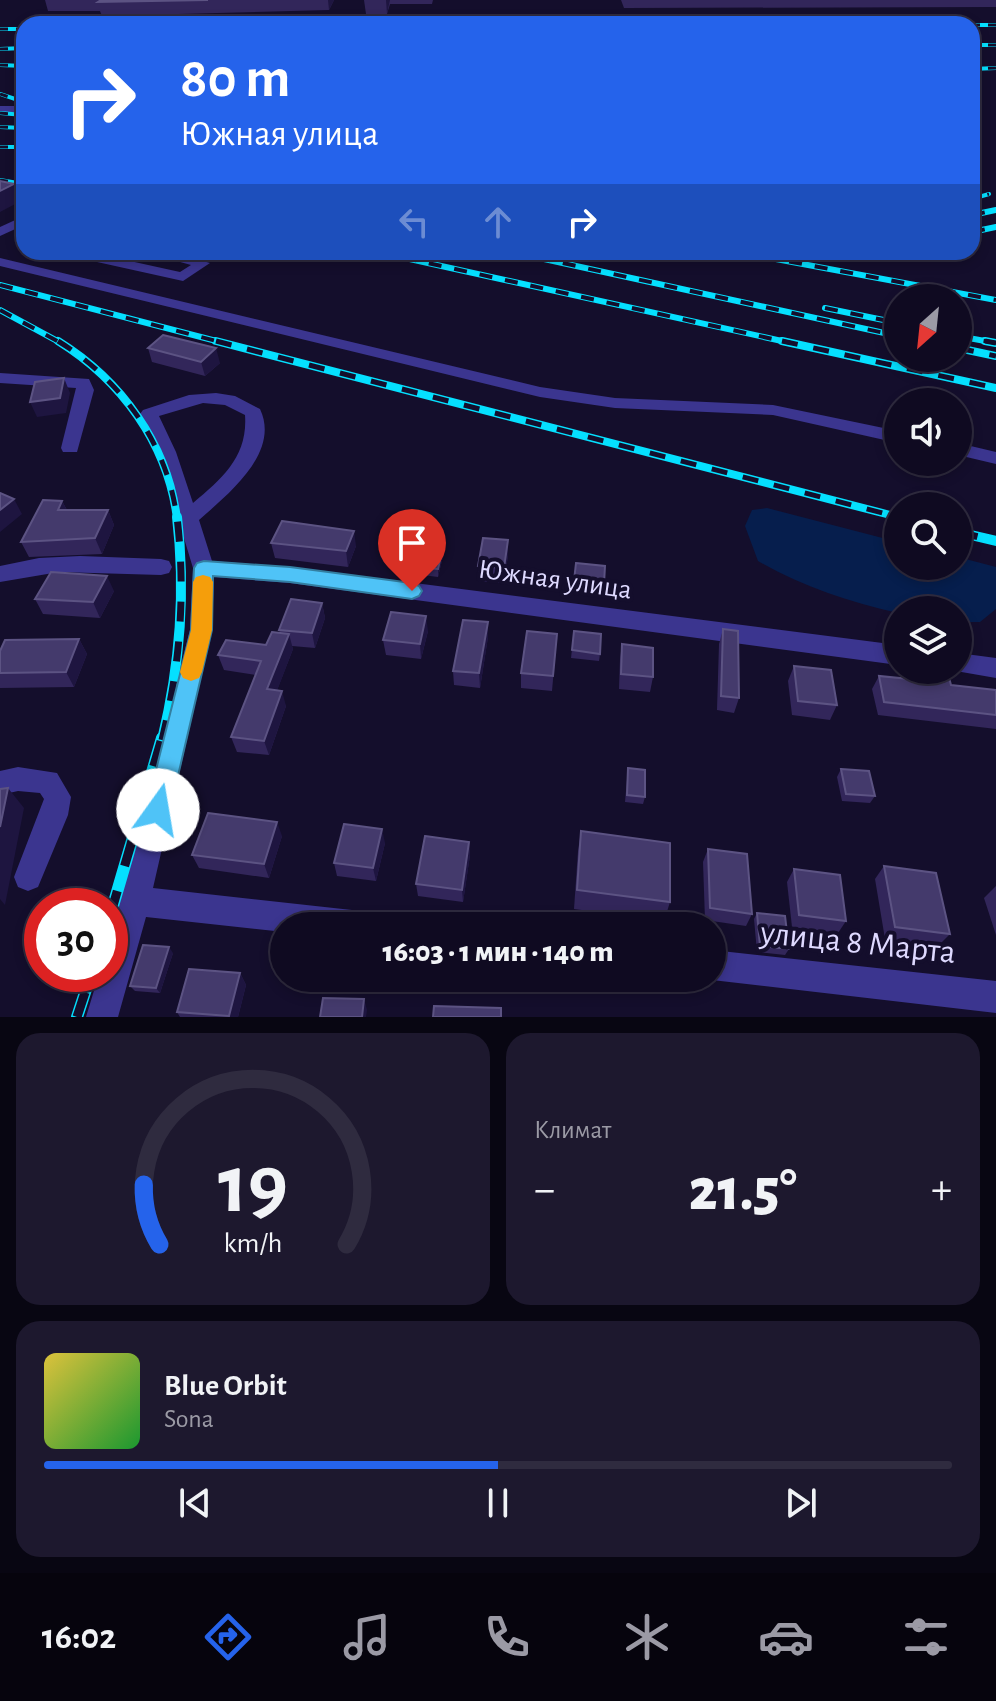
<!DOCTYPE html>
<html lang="ru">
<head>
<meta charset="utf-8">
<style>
	body { margin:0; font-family:"Alegreya Sans",sans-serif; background:#1d182e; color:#f1f3f6; height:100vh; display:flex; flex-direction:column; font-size:30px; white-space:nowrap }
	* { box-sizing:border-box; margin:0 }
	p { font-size:26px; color:#9b9aa5 }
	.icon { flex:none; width:44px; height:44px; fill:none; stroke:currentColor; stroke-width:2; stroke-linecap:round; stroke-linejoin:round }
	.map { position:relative; height:1017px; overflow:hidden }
	.details { display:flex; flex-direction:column; gap:16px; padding:16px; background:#080612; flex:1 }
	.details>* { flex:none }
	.banner { position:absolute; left:16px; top:16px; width:964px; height:244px; border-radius:24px; box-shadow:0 4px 12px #0003,0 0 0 2px #2f2b3f; background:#2563eb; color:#fff; overflow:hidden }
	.needle { width:52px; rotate:207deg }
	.fabs { position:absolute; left:884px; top:284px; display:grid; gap:16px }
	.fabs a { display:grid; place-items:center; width:88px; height:88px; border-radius:50%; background:#0f0a21; box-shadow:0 4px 12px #0003,0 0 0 2px #2f2b3f; font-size:40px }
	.speed { position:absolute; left:24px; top:888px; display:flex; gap:16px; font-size:40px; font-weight:700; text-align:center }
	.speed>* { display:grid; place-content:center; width:104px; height:104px; border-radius:50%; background:#0f0a21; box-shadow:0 4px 12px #0003,0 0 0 2px #2f2b3f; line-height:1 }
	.speed .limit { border:12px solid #d22; background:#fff; color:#111 }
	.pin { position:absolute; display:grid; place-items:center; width:68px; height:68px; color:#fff; margin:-82px -34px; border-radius:50% 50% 50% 0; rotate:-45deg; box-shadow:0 0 8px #0007 }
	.pin .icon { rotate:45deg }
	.me { position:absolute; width:88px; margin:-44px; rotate:13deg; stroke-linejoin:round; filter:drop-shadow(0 0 6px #0008) }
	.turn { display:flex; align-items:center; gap:28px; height:168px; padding:0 32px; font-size:36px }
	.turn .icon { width:104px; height:104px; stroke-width:2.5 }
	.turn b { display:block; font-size:56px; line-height:68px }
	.lanes { display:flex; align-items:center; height:76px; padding:0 32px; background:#0003; justify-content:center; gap:40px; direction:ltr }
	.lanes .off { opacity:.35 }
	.big { font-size:60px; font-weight:800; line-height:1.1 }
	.details .widget { flex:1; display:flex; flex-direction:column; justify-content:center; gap:12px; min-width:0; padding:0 28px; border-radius:24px; background:#1d182e }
	.details .dial { align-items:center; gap:0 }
	.dial svg { height:208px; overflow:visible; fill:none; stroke:#2f2b3f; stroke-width:7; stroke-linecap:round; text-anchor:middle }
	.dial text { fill:#f1f3f6; stroke:none }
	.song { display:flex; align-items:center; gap:24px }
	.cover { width:96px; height:96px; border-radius:12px; background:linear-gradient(135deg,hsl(50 70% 55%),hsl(130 70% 35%)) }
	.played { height:8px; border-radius:4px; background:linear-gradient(90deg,#2563eb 50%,#2f2b3f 50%) }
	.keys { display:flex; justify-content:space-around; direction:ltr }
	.heat { display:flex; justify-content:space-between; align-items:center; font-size:44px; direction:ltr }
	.details .tiles { flex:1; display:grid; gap:16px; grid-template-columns:1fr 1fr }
	.widget:last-child { grid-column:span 2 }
	.trip { position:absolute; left:270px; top:912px; width:456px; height:80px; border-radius:40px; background:#0f0a21; box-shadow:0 4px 12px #0003,0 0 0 2px #2f2b3f; font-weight:800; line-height:80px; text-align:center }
	.menu { display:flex; height:128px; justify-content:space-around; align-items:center; background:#06040d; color:#9b9aa5 }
	.menu .icon { width:56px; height:56px }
	.menu .on { color:#2563eb }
	.menu b { font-size:36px; color:#f1f3f6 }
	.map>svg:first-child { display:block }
</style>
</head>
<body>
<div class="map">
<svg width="996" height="1017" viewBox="0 0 996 1017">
	<rect width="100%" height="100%" fill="#140e2c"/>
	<path fill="#061e4d" d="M767,508L898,542V566H958V557L996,567V609L980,622H958V610H898V613C849,602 801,586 758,561L745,526L752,510Z"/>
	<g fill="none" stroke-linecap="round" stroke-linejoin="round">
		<g fill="#3b358f" fill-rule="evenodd">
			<rect x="0" y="106" width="24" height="6"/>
			<polygon points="24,216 24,225 0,236 0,227"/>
			<polygon points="63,252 89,252 180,272 191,265 144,252 171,252 210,263 183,281 70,256"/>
			<polygon points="0,258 540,387 615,398 773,405 898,431 898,443 773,415 615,408 540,397 0,266"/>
			<polygon points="0,373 89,379 94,390 77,452 63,452 61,448 76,388 0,383"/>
			<path d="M216,393L235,396L260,409C281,453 227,495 199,520L212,561L290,567L898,645V665L290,583L214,577L212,630L153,888L361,911L372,915L376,926H284V932L146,917L118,1017H86L99,974H110V939L190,630L193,568L158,452L140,414L143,410L189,395ZM203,403L225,405L245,415C248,456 223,478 193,503L176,452L159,416Z"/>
			<polygon points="958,443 996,452 996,464 958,455"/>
			<polygon points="80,556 161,559 169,561 172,567 169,573 161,575 59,572 0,582 0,566 39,558"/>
			<polygon points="958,653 996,658 996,678 950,670 958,670"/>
			<polygon points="18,767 57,773 71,797 68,815 38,887 28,891 18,887 14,877 44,799 40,793 18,791 0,795 0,771"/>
			<polygon points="712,950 996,981 996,1013 712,980 706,978 712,978"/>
		</g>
		<g stroke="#05e0ff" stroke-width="4">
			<g id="rail-far4">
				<polyline points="972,25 996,25"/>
				<polyline points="0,29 24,29"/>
				<polyline points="972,45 996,45"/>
				<polyline points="0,49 24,48"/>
				<polyline points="0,65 24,66"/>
				<polyline points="972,69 996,68"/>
				<polyline points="0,94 24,102"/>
				<polyline points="0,113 24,115"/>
				<polyline points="0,127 24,128"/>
				<polyline points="0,147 24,147"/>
				<polyline points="0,180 24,184"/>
				<polyline points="972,199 989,194"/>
			</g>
		</g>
		<g stroke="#05e0ff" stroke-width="6">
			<g id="rail-far3">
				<polyline points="972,215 996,210"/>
				<polyline points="972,232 996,227"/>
				<polyline points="378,252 791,343"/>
				<polyline points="512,252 898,336"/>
				<polyline points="738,252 996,300"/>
				<polyline points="0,285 224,343"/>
				<polyline points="825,308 898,323"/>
				<polyline points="0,310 61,343"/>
				<polyline points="958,336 996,343"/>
			</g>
		</g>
		<g stroke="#05e0ff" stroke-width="8">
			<g id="rail-far2">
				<path d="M58,341C121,380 168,444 177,519"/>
				<polyline points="216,341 898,517"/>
				<polyline points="782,341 996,388"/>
				<polyline points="985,341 996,343"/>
				<polyline points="958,348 996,356"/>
			</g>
		</g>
		<g stroke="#05e0ff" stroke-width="10">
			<g id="rail-far1">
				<polyline points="958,532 996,541"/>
				<path d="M162,740C180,666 186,593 177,517"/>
			</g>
		</g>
		<g stroke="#05e0ff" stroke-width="12">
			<g id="rail">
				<polyline points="110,916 162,738"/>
				<polyline points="77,1017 91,974"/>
			</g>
		</g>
		<use href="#rail-far4" stroke="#140e2c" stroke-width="3" stroke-dasharray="8" stroke-linecap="butt"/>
		<use href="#rail-far3" stroke="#140e2c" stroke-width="4" stroke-dasharray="13" stroke-linecap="butt"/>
		<use href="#rail-far2" stroke="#140e2c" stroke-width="5" stroke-dasharray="16" stroke-linecap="butt"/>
		<use href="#rail-far1" stroke="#140e2c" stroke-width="7" stroke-dasharray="20" stroke-linecap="butt"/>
		<use href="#rail" stroke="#140e2c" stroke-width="9" stroke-dasharray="26" stroke-linecap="butt"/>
	</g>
	<g fill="#32265a">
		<polygon points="45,0 334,0 329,10 102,16 100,11 48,11"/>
		<polygon points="364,0 433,0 432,4 390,4 387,14 366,14"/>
		<polygon points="621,0 996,0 996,7 624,8"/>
		<polygon points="148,348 220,363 205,376 152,362"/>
		<polygon points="62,501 67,510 108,510 114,525 102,554 29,557 21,542"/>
		<polygon points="271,543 356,546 348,567 275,558"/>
		<polygon points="508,555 504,583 478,581 478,566"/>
		<polygon points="443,556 438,577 414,574 413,567"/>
		<polygon points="576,563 604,584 603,592 574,589"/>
		<polygon points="114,591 100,618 43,614 35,599"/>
		<polygon points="322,603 325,618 315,648 292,646 293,649 277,690 286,706 269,755 237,752 231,737 256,675 224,670 218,655 266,645 280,633 279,630"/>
		<polygon points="723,629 739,698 734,713 717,710 719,644"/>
		<polygon points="428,631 421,659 386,655 383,640"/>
		<polygon points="574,631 600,654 599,661 571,658"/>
		<polygon points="557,634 552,691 521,688 521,673"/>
		<polygon points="488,637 480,688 454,685 453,671"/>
		<polygon points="79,639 87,654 74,687 0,688 0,651"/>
		<polygon points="622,644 653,677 650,692 619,689 620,659"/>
		<polygon points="794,666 837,705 830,720 792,715 788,681"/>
		<polygon points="915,670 947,670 951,685 996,690 996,729 878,715 872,689 879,676 910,679"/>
		<polygon points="628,768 645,797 643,804 625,802"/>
		<polygon points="841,769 875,796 870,803 842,801 837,777"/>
		<polygon points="581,831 670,902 664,921 574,909 578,851"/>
		<polygon points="282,836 269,878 199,868 192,855"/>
		<polygon points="469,842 470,855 463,902 418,896 416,884"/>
		<polygon points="385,843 376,881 337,876 334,863"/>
		<polygon points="708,849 752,914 746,926 705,920 703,862"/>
		<polygon points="884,866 950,934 938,946 885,939 875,879"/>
		<polygon points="794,869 846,921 838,933 792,927 787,882"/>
		<polygon points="996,886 996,935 984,898"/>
		<polygon points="757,913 789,949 785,955 757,952 754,919"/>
		<polygon points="173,953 160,993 135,991 130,986"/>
		<polygon points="240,973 246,985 238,1017 180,1017 177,1012"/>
	</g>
	<g fill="#1e1540">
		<polygon points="328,0 334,0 329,10"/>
		<polygon points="386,0 390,0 387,14"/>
		<polygon points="14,184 21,201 0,212 0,191"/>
		<polygon points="216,348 220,363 205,376 201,362"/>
		<polygon points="64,378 70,393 66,413 37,417 30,402"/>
		<polygon points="14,499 22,514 0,532 0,510"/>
		<polygon points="62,501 70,516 58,510"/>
		<polygon points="108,510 114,525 102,554 95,538"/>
		<polygon points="354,531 356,546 348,567 346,551"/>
		<polygon points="508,540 508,555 504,583 504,568"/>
		<polygon points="443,548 443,556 438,577 438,569"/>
		<polygon points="107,576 114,591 100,618 93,602"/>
		<polygon points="322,603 325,618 315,648 312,633"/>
		<polygon points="426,616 428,631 421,659 420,644"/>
		<polygon points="488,622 488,637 480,688 479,673"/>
		<polygon points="289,634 293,649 272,704 267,689"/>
		<polygon points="79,639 87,654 74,687 66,672"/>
		<polygon points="282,691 286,706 269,755 264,741"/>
		<polygon points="8,788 24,808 5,905 0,899 0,827"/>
		<polygon points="277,822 282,836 269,878 264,864"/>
		<polygon points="382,829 385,843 376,881 373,868"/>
		<polygon points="469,842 470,855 463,902 462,890"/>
		<polygon points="169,947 173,953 160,993 156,988"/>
		<polygon points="240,973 246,985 238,1017 229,1017"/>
		<polygon points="364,999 367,1010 366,1017 362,1017"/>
	</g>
	<g fill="#443a6c" stroke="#5c5383" stroke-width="2">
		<polygon points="101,0 208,0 98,2"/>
		<polygon points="0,181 14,184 0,191"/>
		<polygon points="163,335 216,348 201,362 148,348"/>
		<polygon points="64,378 60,398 30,402 35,382"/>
		<polygon points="0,493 14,499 0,510"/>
		<polygon points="43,500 62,501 58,510 108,510 95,538 21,542"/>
		<polygon points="282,521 354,531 346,551 271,543"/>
		<polygon points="483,538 508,540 504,568 478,566"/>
		<polygon points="418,546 443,548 438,569 413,567"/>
		<polygon points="576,563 605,566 604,584 574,581"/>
		<polygon points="51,572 107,576 93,602 35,599"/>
		<polygon points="291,599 322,603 312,633 279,630"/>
		<polygon points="391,612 426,616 420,644 383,640"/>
		<polygon points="463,620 488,622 479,673 453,671"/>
		<polygon points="723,629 738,631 739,698 721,696"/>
		<polygon points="527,631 557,634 553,676 521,673"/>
		<polygon points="574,631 601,634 600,654 572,650"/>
		<polygon points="272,632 289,634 267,689 282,691 264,741 231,737 261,661 218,655 226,640 266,645"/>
		<polygon points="79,639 66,672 0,673 0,651 5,640"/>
		<polygon points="622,644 653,648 653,677 621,674"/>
		<polygon points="794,666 831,670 837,705 798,701"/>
		<polygon points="917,670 947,670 951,685 996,690 996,715 884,702 879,676 920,680"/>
		<polygon points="628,768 645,770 645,797 627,795"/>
		<polygon points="841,769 869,771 875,796 846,794"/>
		<polygon points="8,788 0,827 0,789"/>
		<polygon points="208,813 277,822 264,864 192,855"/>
		<polygon points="344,824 382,829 373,868 334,863"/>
		<polygon points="581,831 670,843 670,902 577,890"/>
		<polygon points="425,836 469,842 462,890 416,884"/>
		<polygon points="708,849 747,854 752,914 710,908"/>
		<polygon points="884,866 936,873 950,934 895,927"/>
		<polygon points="794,869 840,875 846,921 799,915"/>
		<polygon points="757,913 785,916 789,949 760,946"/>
		<polygon points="143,945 169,947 156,988 130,986"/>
		<polygon points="189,969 240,973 229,1016 177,1012"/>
		<polygon points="323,998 364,999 362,1017 320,1017"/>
		<polygon points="434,1006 501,1008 501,1017 433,1017"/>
	</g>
	<polygon fill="#4fc3f7" stroke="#337fa1" stroke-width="2" points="204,561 290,567 412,583 419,586 422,591 419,596 412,599 290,582 213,576 212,630 170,810 167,819 158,822 149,819 146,810 191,630 194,568 197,563"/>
	<polygon fill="#f59e0b" points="203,575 210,577 213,582 212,630 202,672 199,678 191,681 183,678 180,672 191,630 193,582 196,577"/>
	<g text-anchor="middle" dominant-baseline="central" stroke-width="8" stroke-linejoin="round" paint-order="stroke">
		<g font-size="28" fill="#ded9ff" stroke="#140e2c">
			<text transform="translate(555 580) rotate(8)">Южная улица</text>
		</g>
		<g font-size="34" fill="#ded9ff" stroke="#140e2c">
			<text transform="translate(858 943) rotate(6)">улица 8 Марта</text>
		</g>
	</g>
</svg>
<div class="fabs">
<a><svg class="needle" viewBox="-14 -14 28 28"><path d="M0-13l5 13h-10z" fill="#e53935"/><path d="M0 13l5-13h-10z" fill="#9b9aa5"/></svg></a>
<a><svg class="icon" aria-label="sound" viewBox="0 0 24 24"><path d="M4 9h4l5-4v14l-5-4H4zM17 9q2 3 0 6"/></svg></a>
<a><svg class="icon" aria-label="search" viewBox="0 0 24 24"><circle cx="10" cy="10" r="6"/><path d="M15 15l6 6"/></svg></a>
<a><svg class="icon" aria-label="layers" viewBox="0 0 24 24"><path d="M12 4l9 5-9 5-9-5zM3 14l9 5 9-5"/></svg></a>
</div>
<div class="speed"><div class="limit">30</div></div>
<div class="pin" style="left:412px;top:591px;background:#d93025"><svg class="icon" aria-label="arrive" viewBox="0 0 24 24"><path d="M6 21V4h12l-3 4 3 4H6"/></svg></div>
<svg class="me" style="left:158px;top:810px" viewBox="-20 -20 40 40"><circle r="19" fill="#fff"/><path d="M0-13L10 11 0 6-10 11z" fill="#4fc3f7"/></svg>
<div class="trip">16:03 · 1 мин · 140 m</div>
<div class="banner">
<div class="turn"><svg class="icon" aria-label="right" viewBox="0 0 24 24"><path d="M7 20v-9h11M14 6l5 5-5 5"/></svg><div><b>80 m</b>Южная улица</div></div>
<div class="lanes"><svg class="icon off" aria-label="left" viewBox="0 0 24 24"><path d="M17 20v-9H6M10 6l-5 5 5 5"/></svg><svg class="icon off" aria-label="ahead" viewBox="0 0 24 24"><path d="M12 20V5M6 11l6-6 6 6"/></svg><svg class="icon" aria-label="right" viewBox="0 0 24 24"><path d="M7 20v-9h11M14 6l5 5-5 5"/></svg></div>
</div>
</div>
<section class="details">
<div class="tiles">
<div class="widget dial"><svg viewBox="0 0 100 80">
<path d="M14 69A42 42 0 1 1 86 69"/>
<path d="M14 69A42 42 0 0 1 8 46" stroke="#2563eb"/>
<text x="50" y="56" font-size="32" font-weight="700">19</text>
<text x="50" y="72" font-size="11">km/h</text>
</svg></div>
<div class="widget"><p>Климат</p>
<div class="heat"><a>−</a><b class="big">21.5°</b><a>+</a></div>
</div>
<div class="widget">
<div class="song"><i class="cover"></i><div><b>Blue Orbit</b><p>Sona</p></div></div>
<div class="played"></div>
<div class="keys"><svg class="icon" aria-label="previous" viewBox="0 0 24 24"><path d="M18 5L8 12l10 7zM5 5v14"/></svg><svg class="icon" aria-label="pause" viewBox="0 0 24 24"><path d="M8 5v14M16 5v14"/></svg><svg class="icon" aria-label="next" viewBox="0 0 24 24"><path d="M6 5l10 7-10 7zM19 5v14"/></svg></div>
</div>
</div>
</section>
<nav class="menu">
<b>16:02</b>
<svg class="icon on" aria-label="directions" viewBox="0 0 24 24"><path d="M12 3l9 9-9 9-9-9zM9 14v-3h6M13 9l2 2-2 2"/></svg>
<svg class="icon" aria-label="music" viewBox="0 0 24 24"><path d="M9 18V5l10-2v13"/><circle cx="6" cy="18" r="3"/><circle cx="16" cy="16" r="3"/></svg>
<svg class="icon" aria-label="phone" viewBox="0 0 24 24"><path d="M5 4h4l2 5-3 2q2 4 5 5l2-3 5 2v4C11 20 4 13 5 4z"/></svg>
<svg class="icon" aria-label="climate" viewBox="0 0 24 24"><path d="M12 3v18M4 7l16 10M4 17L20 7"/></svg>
<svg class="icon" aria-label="car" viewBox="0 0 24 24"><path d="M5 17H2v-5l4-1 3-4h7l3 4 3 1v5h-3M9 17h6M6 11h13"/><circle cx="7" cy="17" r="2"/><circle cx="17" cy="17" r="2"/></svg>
<svg class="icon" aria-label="filters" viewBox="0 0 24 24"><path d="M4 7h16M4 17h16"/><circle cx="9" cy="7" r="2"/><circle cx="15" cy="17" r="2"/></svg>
</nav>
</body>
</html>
